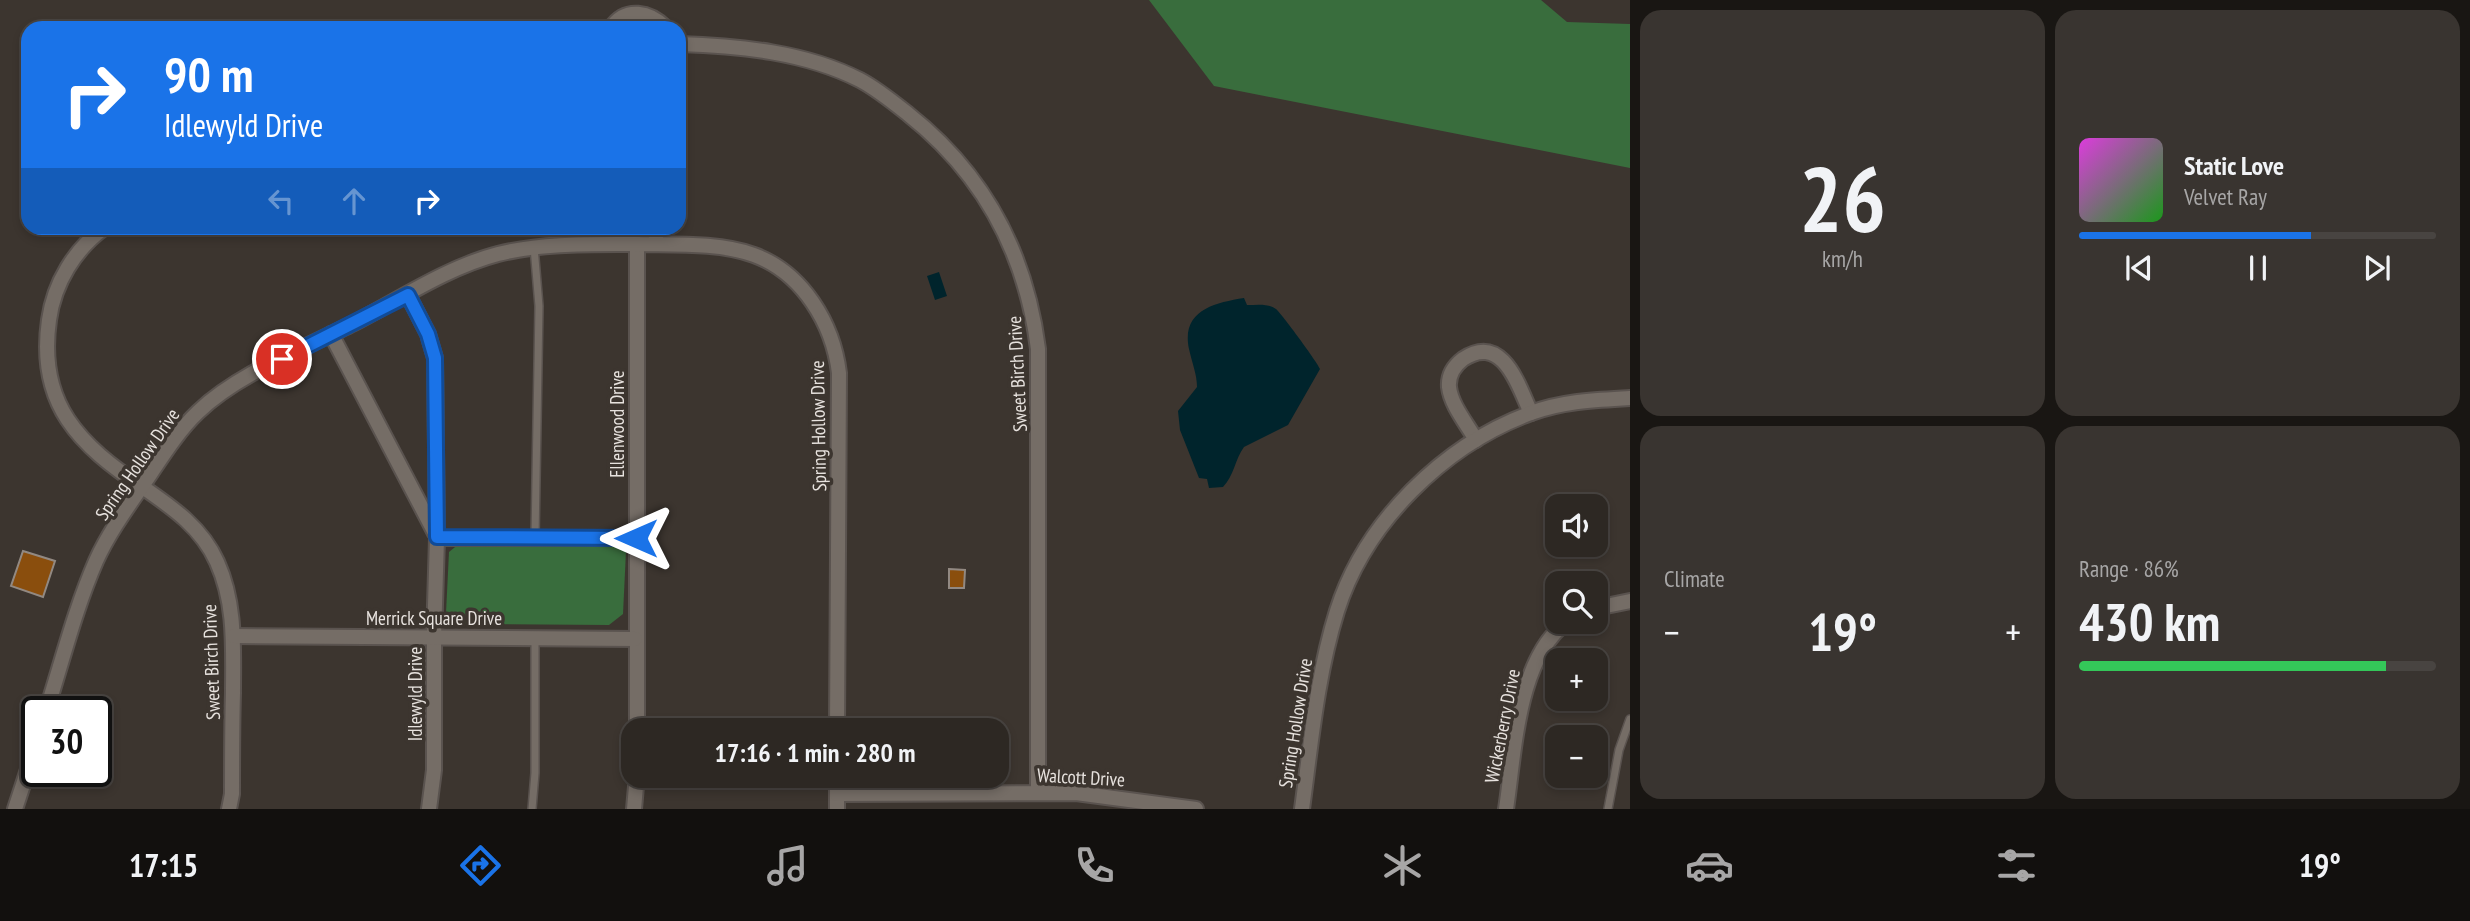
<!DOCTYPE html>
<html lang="en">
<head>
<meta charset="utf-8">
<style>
	body { margin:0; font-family:"PT Sans Narrow",sans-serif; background:#393430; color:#f1f3f6; height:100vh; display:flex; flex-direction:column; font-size:26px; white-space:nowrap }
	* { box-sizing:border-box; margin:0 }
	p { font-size:23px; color:#a7a6a6 }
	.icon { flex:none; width:38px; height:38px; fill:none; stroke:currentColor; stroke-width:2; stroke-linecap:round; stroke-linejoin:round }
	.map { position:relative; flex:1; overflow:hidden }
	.sheet { display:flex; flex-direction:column; gap:10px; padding:10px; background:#191613; width:840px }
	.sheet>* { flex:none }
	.top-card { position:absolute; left:21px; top:21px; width:665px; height:214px; border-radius:21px; box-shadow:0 4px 10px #0003,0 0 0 2px #484441; background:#1a73e8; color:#fff; overflow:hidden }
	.buttons { position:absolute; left:1545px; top:494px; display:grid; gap:14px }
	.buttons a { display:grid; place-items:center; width:63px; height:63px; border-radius:14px; background:#2d2823; box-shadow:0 4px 10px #0003,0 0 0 2px #484441; font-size:35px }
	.speed { position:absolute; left:21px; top:696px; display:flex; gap:14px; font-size:35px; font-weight:700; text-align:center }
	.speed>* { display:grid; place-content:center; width:91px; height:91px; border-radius:50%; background:#2d2823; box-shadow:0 4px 10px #0003,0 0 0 2px #484441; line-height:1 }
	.speed .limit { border:4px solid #111; border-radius:10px; background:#fff; color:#111 }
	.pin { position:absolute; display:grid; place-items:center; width:60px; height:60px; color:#fff; margin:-30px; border:4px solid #fff; border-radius:50%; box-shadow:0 2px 7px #0007 }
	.me { position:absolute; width:77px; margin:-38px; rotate:270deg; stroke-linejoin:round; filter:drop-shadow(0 0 5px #0008) }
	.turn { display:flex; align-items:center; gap:24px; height:147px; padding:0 28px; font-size:32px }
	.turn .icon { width:91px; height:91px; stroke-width:2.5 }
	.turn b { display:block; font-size:49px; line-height:60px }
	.lanes { display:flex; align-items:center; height:66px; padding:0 28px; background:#0003; justify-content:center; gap:35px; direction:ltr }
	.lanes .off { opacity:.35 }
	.big { font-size:52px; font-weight:700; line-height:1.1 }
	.sheet .widget { flex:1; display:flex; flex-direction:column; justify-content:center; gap:10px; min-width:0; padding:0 24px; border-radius:21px; background:#393430 }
	.sheet .dial { align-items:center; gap:0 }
	.dial b { font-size:91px; line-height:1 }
	.song { display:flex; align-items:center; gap:21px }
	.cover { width:84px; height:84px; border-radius:10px; background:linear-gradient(135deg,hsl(300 70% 55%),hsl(120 70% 35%)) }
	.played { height:7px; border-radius:4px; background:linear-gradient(90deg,#1a73e8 65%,#484441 65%) }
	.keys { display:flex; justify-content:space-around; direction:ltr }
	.heat { display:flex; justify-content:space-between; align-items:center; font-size:38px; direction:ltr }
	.charge { height:10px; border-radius:5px; background:linear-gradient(90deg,#34c759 86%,#484441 0) }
	.sheet .tiles { flex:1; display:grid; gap:10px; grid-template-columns:repeat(2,1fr) }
	.trip { position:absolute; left:621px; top:718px; width:388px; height:70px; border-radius:21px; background:#2d2823; box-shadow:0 4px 10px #0003,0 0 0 2px #484441; font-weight:700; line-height:70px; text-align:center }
	.tab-bar { display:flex; height:112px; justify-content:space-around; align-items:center; background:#12100e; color:#a7a6a6 }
	.tab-bar .icon { width:49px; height:49px }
	.tab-bar .on { color:#1a73e8 }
	.tab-bar b { font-size:32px; color:#f1f3f6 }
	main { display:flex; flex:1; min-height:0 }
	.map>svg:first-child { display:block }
</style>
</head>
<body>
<main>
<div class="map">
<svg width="1630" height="809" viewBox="0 0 1630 809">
	<rect width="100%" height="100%" fill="#3c352f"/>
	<g fill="#396d3d">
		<polygon points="1149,0 1541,0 1567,22 1630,24 1630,168 1214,86"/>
		<polygon points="612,541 626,551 623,614 609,625 458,624 446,613 449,552 460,543"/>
	</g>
	<g fill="#00242c">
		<polygon points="939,272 947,296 935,300 927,276"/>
		<path d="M1244,298L1247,305C1257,305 1267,303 1276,309C1281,313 1318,363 1320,369L1288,425L1244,447C1235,459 1234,476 1223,487L1209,488L1207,479L1199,478L1180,430L1178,411L1197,387C1197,374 1192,363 1189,349C1181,311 1213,303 1244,298Z"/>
	</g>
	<g fill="#8a4e0d" stroke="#928982" stroke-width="2">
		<polygon points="23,551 55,561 43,597 11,586"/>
		<polygon points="949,569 965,570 964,588 949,588"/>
	</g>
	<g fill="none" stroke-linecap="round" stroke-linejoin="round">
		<g stroke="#5a534f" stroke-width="10">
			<g id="lane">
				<polyline points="534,247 539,306 535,538"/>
				<polyline points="532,809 535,773 535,639"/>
				<polyline points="1608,809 1619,750 1630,719"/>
			</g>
		</g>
		<g stroke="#5a534f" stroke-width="18">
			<g id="street">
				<path d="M611,28C626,6 650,12 666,28"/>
				<path d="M679,44C740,46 805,52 860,80C877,89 893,102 908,114C984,174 1026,254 1038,349V793"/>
				<path d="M104,228C75,249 54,283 49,320C37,404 79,445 144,488C173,508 202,528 217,562C236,604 233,648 233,693C232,726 232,760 232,794L229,809"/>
				<polyline points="637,244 637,730"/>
				<polyline points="656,244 656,228"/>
				<polyline points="408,295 428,334 435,358 437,538 434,638 434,770 429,809"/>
				<polyline points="331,334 435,533"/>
				<path d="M1476,440C1467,424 1451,405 1449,387C1448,375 1454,366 1463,359C1503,333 1518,385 1531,413"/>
				<polyline points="437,538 636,538"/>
				<polyline points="1596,608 1630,601"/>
				<polyline points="234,636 635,639"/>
				<path d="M46,712C62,662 75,609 96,561C110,530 132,501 151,473C165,452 180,429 198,412C237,374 305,348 354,323C400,299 448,267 498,254C541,243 589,244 634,244C671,245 719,242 754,255C803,273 833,324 839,373L837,730"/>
				<polyline points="837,775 837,809"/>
				<polyline points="837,794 1076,793 1196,809"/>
				<polyline points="15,809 37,742"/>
				<polyline points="634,809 637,775"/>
				<path d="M1302,809C1311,743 1317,675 1337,611C1365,522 1444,445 1531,413C1563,401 1596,400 1630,398"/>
				<path d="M1506,809C1515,750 1517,658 1568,621"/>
			</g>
		</g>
		<use href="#lane" stroke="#756d66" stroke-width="7"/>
		<use href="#street" stroke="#756d66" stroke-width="14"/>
	</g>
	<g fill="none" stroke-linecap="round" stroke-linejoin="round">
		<g stroke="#114b97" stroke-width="18">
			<polyline id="route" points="282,359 408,295 428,334 435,358 437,537 636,538"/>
		</g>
		<use href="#route" stroke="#1a73e8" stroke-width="12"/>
	</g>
	<g text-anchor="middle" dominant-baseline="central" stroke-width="7" stroke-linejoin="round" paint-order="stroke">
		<g font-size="19" fill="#e7e2de" stroke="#3c352f">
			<text transform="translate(1017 374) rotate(-93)">Sweet Birch Drive</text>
			<text transform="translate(617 424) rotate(-90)">Ellenwood Drive</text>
			<text transform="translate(818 426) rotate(-91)">Spring Hollow Drive</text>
			<text transform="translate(137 464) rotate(-55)">Spring Hollow Drive</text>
			<text x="434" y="618">Merrick Square Drive</text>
			<text transform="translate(211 662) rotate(-92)">Sweet Birch Drive</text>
			<text transform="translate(415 694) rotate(-90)">Idlewyld Drive</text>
			<text transform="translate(1295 723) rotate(-81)">Spring Hollow Drive</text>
			<text transform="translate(1502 726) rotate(-79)">Wickerberry Drive</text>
			<text transform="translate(1081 777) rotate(3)">Walcott Drive</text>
		</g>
	</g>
</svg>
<div class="buttons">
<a><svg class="icon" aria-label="sound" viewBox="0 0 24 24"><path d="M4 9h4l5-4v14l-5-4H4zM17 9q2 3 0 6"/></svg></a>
<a><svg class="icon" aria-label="search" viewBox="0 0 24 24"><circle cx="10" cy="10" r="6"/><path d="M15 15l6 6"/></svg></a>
<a>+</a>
<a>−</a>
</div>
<div class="speed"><div class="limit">30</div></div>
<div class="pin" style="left:282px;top:359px;background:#d93025"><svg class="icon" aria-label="arrive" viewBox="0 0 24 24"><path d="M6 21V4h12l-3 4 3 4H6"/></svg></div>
<svg class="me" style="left:636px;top:538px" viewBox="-20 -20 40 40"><path d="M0-17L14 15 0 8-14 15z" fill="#1a73e8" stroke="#fff" stroke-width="4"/></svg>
<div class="trip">17:16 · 1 min · 280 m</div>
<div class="top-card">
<div class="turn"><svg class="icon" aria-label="right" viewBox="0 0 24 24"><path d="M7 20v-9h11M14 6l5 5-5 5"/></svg><div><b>90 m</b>Idlewyld Drive</div></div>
<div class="lanes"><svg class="icon off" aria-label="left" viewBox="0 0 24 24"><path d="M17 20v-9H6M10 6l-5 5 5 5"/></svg><svg class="icon off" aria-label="ahead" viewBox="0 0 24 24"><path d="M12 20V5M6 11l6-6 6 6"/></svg><svg class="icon" aria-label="right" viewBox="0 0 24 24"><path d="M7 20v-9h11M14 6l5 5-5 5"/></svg></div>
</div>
</div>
<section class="sheet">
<div class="tiles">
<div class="widget dial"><b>26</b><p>km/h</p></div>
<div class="widget">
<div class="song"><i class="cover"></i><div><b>Static Love</b><p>Velvet Ray</p></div></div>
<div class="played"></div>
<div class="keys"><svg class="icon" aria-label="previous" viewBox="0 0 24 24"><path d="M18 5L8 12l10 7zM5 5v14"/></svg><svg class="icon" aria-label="pause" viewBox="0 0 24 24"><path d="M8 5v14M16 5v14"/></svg><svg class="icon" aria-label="next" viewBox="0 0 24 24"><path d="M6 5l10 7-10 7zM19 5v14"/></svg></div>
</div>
<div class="widget"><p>Climate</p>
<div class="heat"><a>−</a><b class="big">19°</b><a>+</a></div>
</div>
<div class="widget"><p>Range · 86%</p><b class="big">430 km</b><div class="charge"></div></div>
</div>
</section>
</main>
<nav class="tab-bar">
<b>17:15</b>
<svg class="icon on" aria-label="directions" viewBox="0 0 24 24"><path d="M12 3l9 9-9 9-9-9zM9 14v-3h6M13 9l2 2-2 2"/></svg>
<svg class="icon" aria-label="music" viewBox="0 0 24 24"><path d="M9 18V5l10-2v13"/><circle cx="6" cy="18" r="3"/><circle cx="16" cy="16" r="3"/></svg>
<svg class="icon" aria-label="phone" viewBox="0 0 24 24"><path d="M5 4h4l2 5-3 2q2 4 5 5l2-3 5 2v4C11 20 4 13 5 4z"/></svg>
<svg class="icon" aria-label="climate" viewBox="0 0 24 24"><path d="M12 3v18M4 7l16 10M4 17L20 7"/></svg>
<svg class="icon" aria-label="car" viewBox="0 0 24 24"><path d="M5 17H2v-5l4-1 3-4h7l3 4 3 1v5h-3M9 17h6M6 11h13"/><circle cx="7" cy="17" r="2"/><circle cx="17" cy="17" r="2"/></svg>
<svg class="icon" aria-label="filters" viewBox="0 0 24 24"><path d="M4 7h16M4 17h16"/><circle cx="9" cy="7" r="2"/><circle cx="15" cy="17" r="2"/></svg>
<b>19°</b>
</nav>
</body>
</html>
